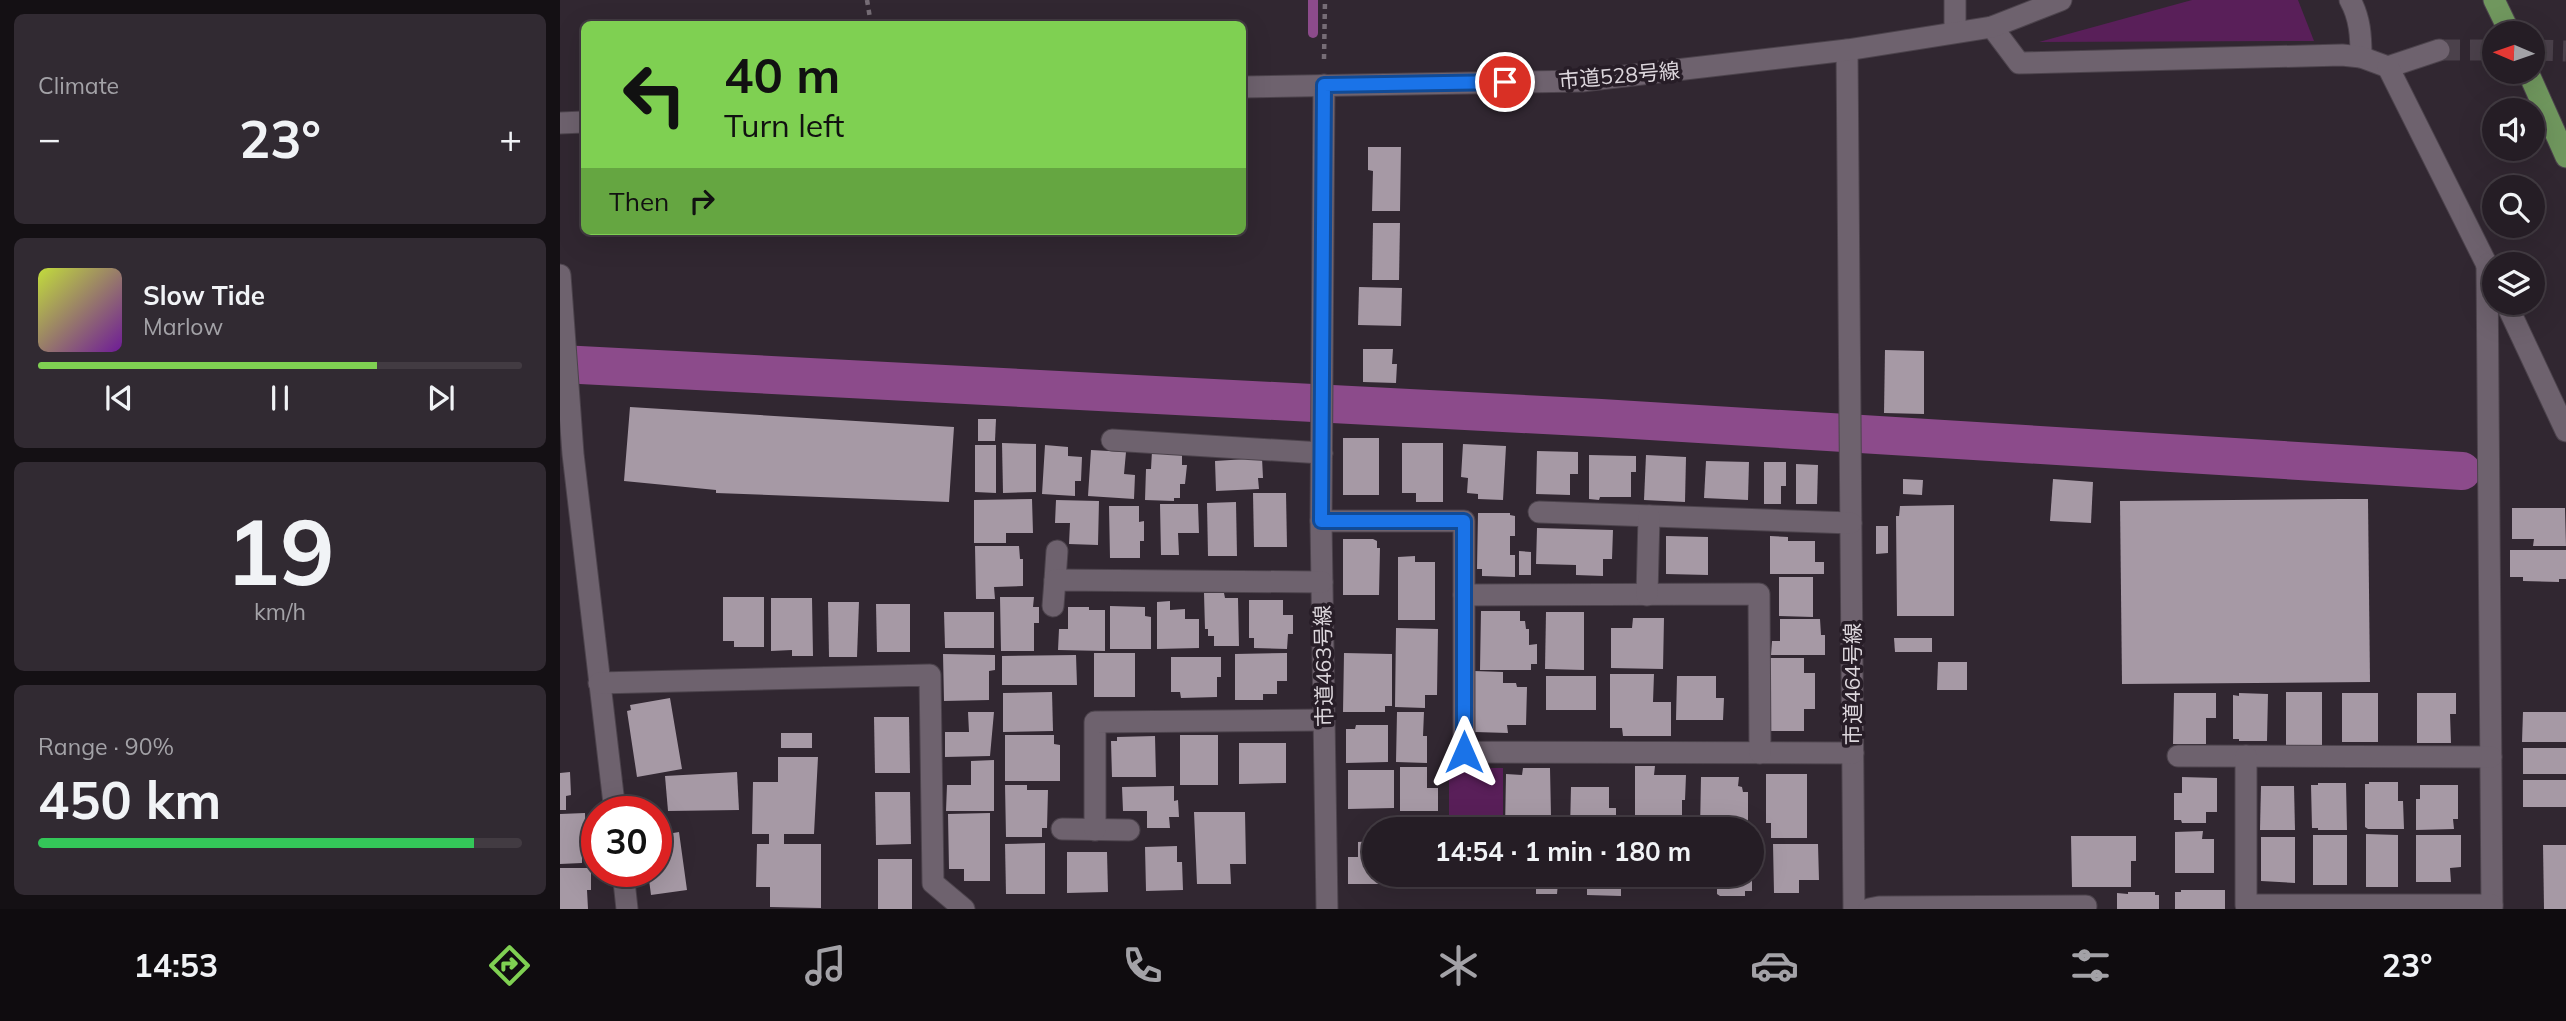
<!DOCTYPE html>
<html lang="en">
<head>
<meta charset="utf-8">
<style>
	body { margin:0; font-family:Mulish,"Noto Sans JP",sans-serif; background:#312a32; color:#f1f3f6; height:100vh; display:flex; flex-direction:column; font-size:26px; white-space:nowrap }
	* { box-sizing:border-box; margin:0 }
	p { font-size:23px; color:#a3a2a7 }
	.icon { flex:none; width:38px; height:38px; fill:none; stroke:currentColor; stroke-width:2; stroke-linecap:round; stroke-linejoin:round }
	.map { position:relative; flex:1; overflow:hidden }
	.panel { display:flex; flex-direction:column; gap:14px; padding:14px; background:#141014; width:560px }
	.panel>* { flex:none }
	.hud { position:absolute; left:21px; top:21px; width:665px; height:214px; border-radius:10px; box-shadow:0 7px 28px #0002,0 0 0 2px #423b42; background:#7fd052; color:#111; overflow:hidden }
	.needle { width:46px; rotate:272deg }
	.tools { position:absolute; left:1922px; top:21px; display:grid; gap:14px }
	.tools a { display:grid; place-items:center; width:63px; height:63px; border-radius:50%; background:#251d25; box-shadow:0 7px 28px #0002,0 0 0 2px #423b42; font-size:35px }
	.speed { position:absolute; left:21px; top:796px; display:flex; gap:14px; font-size:35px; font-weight:700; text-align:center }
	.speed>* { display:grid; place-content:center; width:91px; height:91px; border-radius:50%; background:#251d25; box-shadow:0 7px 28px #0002,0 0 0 2px #423b42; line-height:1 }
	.speed .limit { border:10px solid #d22; background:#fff; color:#111 }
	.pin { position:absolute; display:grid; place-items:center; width:60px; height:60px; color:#fff; margin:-30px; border:4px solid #fff; border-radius:50%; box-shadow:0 2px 7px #0007 }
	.me { position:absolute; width:77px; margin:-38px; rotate:0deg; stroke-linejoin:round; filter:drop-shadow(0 0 5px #0008) }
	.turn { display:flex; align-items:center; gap:24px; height:147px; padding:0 28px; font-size:32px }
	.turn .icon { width:91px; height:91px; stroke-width:2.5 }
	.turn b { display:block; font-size:49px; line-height:60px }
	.then { display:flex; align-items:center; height:66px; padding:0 28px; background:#0003; gap:14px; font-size:26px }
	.big { font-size:52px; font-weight:700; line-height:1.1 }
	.panel .card { flex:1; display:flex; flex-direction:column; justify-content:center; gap:10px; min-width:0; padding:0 24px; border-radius:10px; background:#312a32 }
	.panel .dial { align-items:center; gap:0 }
	.dial b { font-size:91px; line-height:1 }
	.song { display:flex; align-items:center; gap:21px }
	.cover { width:84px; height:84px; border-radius:10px; background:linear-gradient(135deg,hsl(70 70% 55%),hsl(280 70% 35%)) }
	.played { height:7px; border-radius:4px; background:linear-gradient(90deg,#7fd052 70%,#423b42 70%) }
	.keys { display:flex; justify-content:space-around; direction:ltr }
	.heat { display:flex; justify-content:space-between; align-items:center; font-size:38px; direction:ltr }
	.charge { height:10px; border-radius:5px; background:linear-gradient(90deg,#34c759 90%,#423b42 0) }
	.trip { position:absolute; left:802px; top:817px; width:402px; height:70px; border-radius:35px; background:#251d25; box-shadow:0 7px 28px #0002,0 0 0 2px #423b42; font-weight:700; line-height:70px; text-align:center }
	.menu { display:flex; height:112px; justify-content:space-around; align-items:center; background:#0f0c0f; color:#a3a2a7 }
	.menu .icon { width:49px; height:49px }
	.menu .current { color:#7fd052 }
	.menu b { font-size:32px; color:#f1f3f6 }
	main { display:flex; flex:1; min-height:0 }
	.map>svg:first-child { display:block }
</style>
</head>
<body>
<main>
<section class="panel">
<div class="card"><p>Climate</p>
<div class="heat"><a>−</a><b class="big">23°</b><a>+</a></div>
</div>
<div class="card">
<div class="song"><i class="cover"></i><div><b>Slow Tide</b><p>Marlow</p></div></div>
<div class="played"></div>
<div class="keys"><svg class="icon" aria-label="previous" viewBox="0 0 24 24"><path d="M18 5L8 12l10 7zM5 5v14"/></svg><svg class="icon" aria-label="pause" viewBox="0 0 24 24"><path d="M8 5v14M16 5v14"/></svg><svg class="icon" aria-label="next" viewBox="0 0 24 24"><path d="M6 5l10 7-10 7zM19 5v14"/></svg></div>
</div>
<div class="card dial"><b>19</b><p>km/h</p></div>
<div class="card"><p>Range · 90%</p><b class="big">450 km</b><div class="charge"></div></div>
</section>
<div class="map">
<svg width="2006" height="909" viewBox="0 0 2006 909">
	<rect width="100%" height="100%" fill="#312731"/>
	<g fill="#591f59">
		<polygon points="1632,0 1738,0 1754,41 1479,42"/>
		<rect x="889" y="768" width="54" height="61"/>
		<rect x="889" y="875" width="82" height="13"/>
	</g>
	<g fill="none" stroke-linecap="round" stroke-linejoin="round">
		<polyline stroke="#8c4b8b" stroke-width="10" points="753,33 753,0"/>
		<polyline stroke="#8c4b8b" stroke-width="38" points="0,364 1041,418 1902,471"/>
	</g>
	<g fill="#a699a5">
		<polygon points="808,147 841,147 840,211 812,211 813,171 808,170"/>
		<polygon points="813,223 840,223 839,280 812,280"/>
		<polygon points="799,287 842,288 841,326 798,325"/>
		<polygon points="803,349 833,349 832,364 837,364 836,383 803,382"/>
		<polygon points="1325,350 1364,351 1364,414 1324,413"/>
		<polygon points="70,407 394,427 389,502 156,493 156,490 64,481"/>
		<polygon points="418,419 436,419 435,441 418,441"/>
		<rect x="783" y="438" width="36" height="57"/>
		<polygon points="442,443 476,444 476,492 443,493"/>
		<polygon points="842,443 883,443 883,502 856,502 856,493 842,493"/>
		<polygon points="903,444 946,446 943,500 918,499 918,494 907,493 908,478 901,477"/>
		<polygon points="415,445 436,445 436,493 415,492"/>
		<polygon points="485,445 508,447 508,456 522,457 521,481 515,481 515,496 482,494"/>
		<polygon points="531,450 566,452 564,474 575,475 574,499 528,496"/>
		<polygon points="592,451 622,452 622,465 627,465 625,484 620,484 620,498 614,498 614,501 585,500 586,469 591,469"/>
		<polygon points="977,451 1018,452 1018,474 1010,474 1010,495 976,494"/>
		<polygon points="1029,455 1076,456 1076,472 1071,472 1071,497 1040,497 1039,500 1029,499"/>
		<polygon points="1086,455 1126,457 1125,502 1084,500"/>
		<polygon points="702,458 703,478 698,478 699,489 656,491 655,461"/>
		<polygon points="1146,461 1189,462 1188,500 1144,498"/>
		<polygon points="1204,462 1226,462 1226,486 1221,486 1221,504 1204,504"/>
		<polygon points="1236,464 1258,465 1257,504 1236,504"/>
		<polygon points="1343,479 1363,480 1362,495 1343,494"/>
		<polygon points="1493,479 1533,482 1531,523 1490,521"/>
		<polygon points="693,493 726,493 727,547 694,547"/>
		<polygon points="472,499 473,533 446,533 446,543 414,543 414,500"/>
		<polygon points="1781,499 1808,499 1810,682 1562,684 1560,501"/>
		<polygon points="496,500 539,501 538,545 509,544 510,523 495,523"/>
		<polygon points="676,502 677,556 648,556 647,503"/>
		<polygon points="600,504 638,504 639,533 618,533 619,555 601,555"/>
		<polygon points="1394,505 1394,616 1337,616 1336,516 1339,516 1340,506"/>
		<polygon points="549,506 579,506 579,522 584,521 584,541 580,541 580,558 550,558"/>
		<polygon points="1952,508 2005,508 2006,546 1973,546 1974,539 1952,539"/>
		<polygon points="918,513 950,513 950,515 955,516 955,536 950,536 950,555 955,555 955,577 922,576 922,569 917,569"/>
		<polygon points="1316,526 1328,526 1328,553 1316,554"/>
		<polygon points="977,528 1053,530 1052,559 1043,559 1043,576 1016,575 1016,565 976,564"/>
		<polygon points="1106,536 1148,537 1148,575 1106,574"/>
		<polygon points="1210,536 1228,537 1228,541 1255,541 1255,562 1264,562 1264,574 1210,574"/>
		<polygon points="783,539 813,539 817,541 817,548 820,548 819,595 783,595"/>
		<polygon points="415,546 459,546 460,559 463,559 463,586 434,587 435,599 416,599"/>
		<polygon points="1950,550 2006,550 2006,579 1999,579 1999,582 1963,581 1963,577 1950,577"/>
		<polygon points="959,551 971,552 971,575 959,575"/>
		<polygon points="855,556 855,562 875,562 875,620 838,620 838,557"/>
		<polygon points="1219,577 1253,577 1253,617 1219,616"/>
		<polygon points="644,593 664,593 665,598 678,598 679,646 654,646 654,636 648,636 648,629 645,629"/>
		<polygon points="163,597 204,597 204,647 174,647 174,641 163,641"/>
		<polygon points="440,597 474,597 473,607 479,607 479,623 474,623 474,651 441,651"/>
		<polygon points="211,598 252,598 253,656 232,656 232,650 211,651"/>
		<polygon points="689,600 723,600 723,615 733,615 733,634 728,634 727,649 694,648 694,638 689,638"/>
		<polygon points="610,601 610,610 625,609 625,619 639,619 639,648 597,649 597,602"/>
		<polygon points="268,602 299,602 297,657 269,657"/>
		<polygon points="316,604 350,604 350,652 317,652"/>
		<polygon points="550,606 585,607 585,616 591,617 591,649 550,649"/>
		<polygon points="508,607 529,607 529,610 545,610 545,651 498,650 499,629 508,629"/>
		<polygon points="921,611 960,611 960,621 965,621 966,629 969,629 969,645 977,644 977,664 971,664 971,670 920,670"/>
		<polygon points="384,612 434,612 434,648 385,648"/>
		<polygon points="986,612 1024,612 1024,670 985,669"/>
		<polygon points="1073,618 1104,618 1103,669 1051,668 1051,628 1072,628"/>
		<polygon points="1220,619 1260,619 1261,635 1265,635 1265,655 1211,655 1212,641 1220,641"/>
		<polygon points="836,628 878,629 877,695 865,695 865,708 835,707"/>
		<polygon points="1334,638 1372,638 1372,652 1335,652"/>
		<rect x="534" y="653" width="41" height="44"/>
		<polygon points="727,653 727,681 717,681 717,694 703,694 703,700 675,700 675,654"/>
		<polygon points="784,653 832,654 832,706 825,706 825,712 783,712"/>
		<polygon points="383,654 435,655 435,670 429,671 429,700 384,701"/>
		<polygon points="516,655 517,685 442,685 442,656"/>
		<polygon points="611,657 661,657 661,677 657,677 657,697 621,698 620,692 611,692"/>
		<polygon points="1210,658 1244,658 1244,673 1255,673 1255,709 1244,709 1244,731 1211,731"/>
		<polygon points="1378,662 1407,662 1407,690 1377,690"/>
		<polygon points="914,671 943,672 943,683 956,683 957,687 967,687 966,725 947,725 948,733 915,732"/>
		<polygon points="1050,674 1094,674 1093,702 1111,702 1111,736 1063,736 1062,728 1050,728"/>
		<rect x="986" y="676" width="50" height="34"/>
		<polygon points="1117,676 1156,676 1156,698 1164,698 1163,720 1116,720"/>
		<polygon points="492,692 493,731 443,732 443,693"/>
		<rect x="1726" y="692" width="36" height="53"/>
		<polygon points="1614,693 1656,693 1656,718 1646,718 1646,744 1613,744"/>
		<polygon points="1679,693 1708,694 1707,741 1679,741 1679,739 1673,739 1673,695 1679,696"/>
		<rect x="1782" y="693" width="36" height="49"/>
		<polygon points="1857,693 1896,693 1896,714 1890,714 1891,743 1857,743"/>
		<polygon points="110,698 122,769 77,777 67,711 71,710 70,705"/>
		<polygon points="408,712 434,712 430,756 385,757 385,732 409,732"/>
		<polygon points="837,712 864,712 863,736 867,736 867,763 836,762"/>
		<polygon points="1963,712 2006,712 2006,742 1962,742"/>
		<polygon points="314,717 349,717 350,773 315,773"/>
		<polygon points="796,725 828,725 828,762 786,763 786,729 795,729"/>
		<rect x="221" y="733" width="31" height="15"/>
		<polygon points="445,735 494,735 494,744 500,745 500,781 445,781"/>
		<rect x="620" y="735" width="38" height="50"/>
		<polygon points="595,736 596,777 552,777 551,741 557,741 557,737"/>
		<polygon points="679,743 726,743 726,783 679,784"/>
		<rect x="1963" y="748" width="43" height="26"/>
		<polygon points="218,757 258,757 254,834 224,834 224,844 261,844 261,908 210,907 210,887 196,887 197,844 209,844 209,834 192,834 193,782 218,782"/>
		<polygon points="434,760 434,811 386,811 387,785 411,785 411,761"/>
		<polygon points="1075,766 1095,766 1094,775 1126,775 1125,800 1122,800 1122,830 1075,830"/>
		<polygon points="840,767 867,767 867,788 878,788 878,811 840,811"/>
		<polygon points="963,768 990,768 991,816 995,816 995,830 945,830 946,774 962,775"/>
		<polygon points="788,770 834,770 834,808 788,809"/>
		<polygon points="10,772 11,795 6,796 6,810 0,810 0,773"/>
		<polygon points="177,772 179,810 108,811 105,776"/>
		<polygon points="1206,774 1247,774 1247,838 1211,838 1211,823 1206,823"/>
		<polygon points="1141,777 1179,777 1178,786 1182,787 1183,792 1188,792 1188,830 1140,830"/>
		<polygon points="1622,777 1657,778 1657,812 1646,812 1646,823 1622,823 1621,820 1614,820 1614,793 1622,793"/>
		<rect x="1963" y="780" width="43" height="27"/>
		<polygon points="1809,782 1838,782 1838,801 1843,801 1844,829 1808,829 1805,827 1805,784 1809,784"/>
		<polygon points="1758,783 1786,783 1787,830 1758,830 1758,828 1752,828 1751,785 1758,785"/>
		<polygon points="445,785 467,785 467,790 488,790 487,828 482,828 482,837 446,837"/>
		<polygon points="1860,785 1898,785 1898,819 1893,819 1894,829 1856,830 1856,799 1860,799"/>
		<polygon points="614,786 614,801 618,800 619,817 609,817 610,828 587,828 587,811 563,811 562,787"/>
		<polygon points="1701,786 1734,786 1735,830 1700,830"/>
		<polygon points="1011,787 1049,787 1049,808 1056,808 1056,830 1010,830"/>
		<polygon points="315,792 350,792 351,844 316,845"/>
		<polygon points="634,812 685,812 686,864 670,864 671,884 637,884"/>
		<polygon points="25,813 26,848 22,848 22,863 0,864 0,814"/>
		<polygon points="430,813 430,881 404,881 404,869 389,869 388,814"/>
		<polygon points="1643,831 1642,839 1654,839 1654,873 1615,873 1615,832"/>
		<polygon points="119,832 127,890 91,895 88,872 96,872 96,836"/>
		<polygon points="1806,834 1838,835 1838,887 1806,887"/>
		<rect x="1753" y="835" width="34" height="50"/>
		<polygon points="1856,835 1901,835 1901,867 1890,868 1891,882 1856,882"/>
		<polygon points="1511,836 1576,836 1576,861 1571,861 1571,887 1512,887"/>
		<polygon points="1701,837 1735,837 1735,883 1701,881"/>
		<polygon points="814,841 814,875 830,875 830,884 788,884 788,857 798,857 798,842"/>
		<polygon points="485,843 485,894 446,894 445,844"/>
		<polygon points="1213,844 1258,844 1259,880 1239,880 1239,893 1214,893"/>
		<polygon points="1983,845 2006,845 2006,909 1984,909"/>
		<polygon points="617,846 617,862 622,862 623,890 586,891 585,847"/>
		<polygon points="507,852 547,852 548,892 507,893"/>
		<rect x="318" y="859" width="34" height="50"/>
		<polygon points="0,868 31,868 31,890 27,890 28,909 0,909"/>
		<rect x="844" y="875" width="35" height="7"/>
		<polygon points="976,875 1018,875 1018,883 998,883 997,894 976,894"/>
		<polygon points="1027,875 1061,875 1061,896 1027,895"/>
		<polygon points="1104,875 1137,875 1137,886 1104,885"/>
		<polygon points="1157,875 1192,875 1192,891 1185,891 1185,896 1160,896 1157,894"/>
		<polygon points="1621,890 1665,890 1665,909 1615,909 1615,892 1621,892"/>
		<polygon points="1568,892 1595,892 1595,895 1599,895 1599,909 1557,909 1557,893 1568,894"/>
	</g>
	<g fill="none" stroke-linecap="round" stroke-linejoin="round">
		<g stroke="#4b414b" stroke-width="21" stroke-dasharray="21 10" stroke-linecap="butt">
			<polyline points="1879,50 1934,50"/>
			<polyline points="1972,50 2006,51"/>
		</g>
		<g stroke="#4c434c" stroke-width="23">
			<g id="minor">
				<path d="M1790,0C1800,18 1801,36 1801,57"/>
				<polyline points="1432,27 1459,63 1782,55 1801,57 1828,67 1879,50"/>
				<polyline points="1395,32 1395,0"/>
				<polyline points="1287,50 1294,909"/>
				<polyline points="1828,67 1932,275"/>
				<polyline points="764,85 761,521 767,909"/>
				<polyline points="682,87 1022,81 1287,50 1432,27 1501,0"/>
				<polyline points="0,123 24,122"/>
				<polyline points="1927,264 1932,909"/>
				<polyline points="0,275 13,454 55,812"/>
				<polyline points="1946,303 2006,431"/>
				<polyline points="552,440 762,453"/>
				<polyline points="979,512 1291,523"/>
				<polyline points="761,521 904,521 904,752 1293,753"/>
				<polyline points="495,580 497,551"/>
				<polyline points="904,595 1199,594 1200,753"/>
				<polyline points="1087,595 1089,516"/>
				<polyline points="493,606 495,580 762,582"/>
				<polyline points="39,683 370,675 373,883 404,909"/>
				<polyline points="1618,756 1931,757"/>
				<polyline points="1686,756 1686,905 1932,905"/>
				<polyline points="502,829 569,830"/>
				<polyline points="535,830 535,722 764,720"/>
				<polyline points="63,872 67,909"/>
				<polyline points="1309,909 1319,907 1526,906"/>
			</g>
		</g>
		<g stroke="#4c434c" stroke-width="23">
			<g id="highway">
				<polyline points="1934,0 1950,33"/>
				<polyline points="1968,72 2006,157"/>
			</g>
		</g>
		<g stroke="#766d76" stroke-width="4.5" stroke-dasharray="5 5" stroke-linecap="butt">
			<polyline points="307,0 311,24"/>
			<polyline points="764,59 765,0"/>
		</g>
		<use href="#minor" stroke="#6e626e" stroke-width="21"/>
		<use href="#highway" stroke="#70975e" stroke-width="21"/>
	</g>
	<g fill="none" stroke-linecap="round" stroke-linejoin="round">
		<g stroke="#114b97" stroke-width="18">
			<polyline id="route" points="904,752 904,521 761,521 764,85 945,82"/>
		</g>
		<use href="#route" stroke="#1a73e8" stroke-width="12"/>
	</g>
	<g text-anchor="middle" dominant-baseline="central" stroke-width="7" stroke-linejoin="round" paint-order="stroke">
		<g font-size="21" fill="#dcd6dc" stroke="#271d27">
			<text transform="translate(1059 75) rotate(-5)">市道528号線</text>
			<text transform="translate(763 666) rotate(-91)">市道463号線</text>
			<text transform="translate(1292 684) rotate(-90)">市道464号線</text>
		</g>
	</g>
</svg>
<div class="tools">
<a><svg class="needle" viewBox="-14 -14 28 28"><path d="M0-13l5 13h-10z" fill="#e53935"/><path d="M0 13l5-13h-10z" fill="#a3a2a7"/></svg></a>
<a><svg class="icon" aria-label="sound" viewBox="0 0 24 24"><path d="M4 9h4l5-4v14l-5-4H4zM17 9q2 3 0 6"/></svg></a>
<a><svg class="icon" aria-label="search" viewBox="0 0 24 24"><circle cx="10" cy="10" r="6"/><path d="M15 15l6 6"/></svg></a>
<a><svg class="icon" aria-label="layers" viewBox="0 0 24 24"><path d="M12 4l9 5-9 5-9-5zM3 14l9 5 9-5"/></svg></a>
</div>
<div class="speed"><div class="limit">30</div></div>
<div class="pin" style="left:945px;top:82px;background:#d93025"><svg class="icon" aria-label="arrive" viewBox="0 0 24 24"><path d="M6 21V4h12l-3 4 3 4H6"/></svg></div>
<svg class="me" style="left:904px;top:752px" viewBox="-20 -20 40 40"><path d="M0-17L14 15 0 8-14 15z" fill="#1a73e8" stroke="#fff" stroke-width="4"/></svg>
<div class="trip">14:54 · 1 min · 180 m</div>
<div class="hud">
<div class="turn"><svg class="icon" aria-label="left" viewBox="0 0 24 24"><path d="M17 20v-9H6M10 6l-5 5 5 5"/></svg><div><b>40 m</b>Turn left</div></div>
<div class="then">Then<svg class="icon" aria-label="right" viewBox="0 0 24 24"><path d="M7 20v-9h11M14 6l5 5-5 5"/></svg></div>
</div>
</div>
</main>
<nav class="menu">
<b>14:53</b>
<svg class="icon current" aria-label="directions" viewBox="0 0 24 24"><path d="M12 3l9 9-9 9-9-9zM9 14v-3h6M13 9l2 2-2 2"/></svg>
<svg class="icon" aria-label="music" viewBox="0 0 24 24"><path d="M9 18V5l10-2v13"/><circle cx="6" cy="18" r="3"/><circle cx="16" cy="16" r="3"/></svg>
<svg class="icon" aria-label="phone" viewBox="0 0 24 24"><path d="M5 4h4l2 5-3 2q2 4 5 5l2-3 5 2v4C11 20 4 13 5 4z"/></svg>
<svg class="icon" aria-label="climate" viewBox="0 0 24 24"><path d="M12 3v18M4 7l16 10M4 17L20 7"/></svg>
<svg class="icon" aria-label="car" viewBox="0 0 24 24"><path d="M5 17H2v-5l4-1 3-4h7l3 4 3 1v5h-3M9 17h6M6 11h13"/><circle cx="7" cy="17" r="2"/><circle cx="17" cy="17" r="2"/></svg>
<svg class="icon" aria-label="filters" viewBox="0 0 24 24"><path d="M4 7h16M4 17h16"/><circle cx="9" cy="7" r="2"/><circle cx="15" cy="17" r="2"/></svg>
<b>23°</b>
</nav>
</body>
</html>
